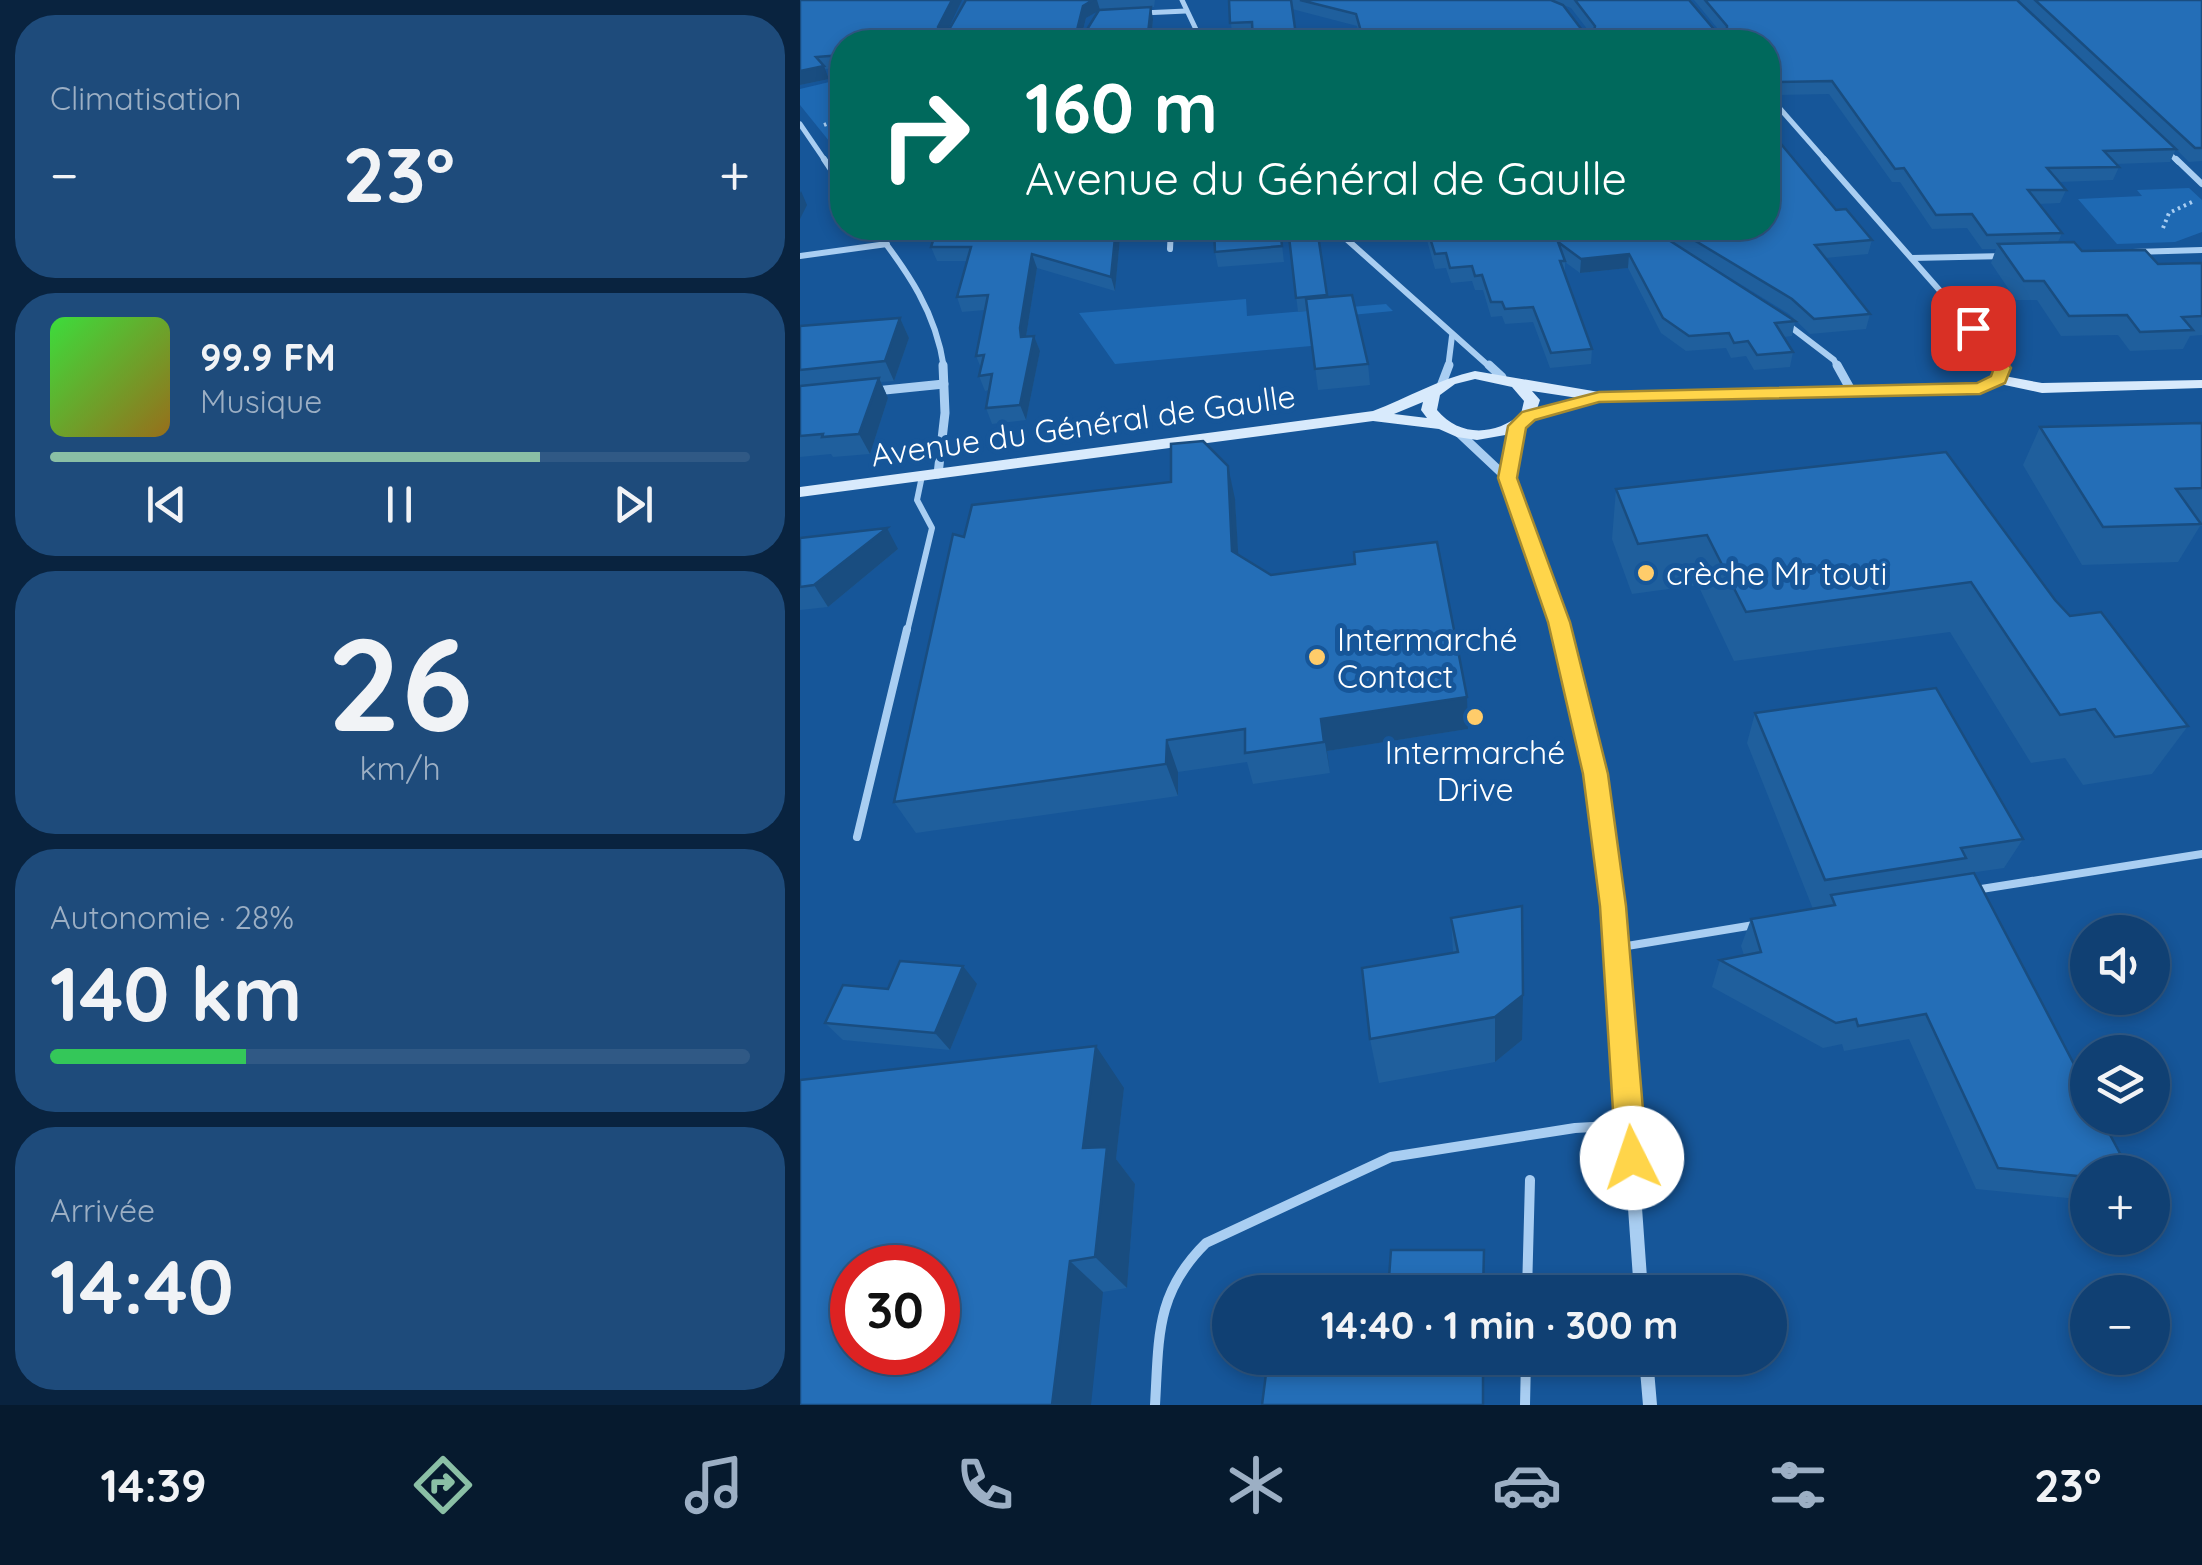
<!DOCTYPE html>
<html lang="fr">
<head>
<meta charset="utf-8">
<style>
	body { margin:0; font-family:Quicksand,sans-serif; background:#1e4b7b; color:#f1f3f6; height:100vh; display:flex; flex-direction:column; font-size:38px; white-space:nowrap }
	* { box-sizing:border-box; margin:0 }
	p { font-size:32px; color:#9cafc4 }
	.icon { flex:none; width:55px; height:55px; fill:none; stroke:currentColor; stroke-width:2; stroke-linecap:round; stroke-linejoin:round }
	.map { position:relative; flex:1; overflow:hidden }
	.details { display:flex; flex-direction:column; gap:15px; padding:15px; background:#09233f; width:800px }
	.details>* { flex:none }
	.hud { position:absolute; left:30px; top:30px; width:950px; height:210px; border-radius:40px; box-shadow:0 5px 15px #0003,0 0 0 2px #305985; background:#00695c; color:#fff; overflow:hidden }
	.controls { position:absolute; left:1270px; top:915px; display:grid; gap:20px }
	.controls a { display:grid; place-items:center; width:100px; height:100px; border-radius:50%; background:#104073; box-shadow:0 5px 15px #0003,0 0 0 2px #305985; font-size:50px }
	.speed { position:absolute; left:30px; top:1245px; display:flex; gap:20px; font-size:50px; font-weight:700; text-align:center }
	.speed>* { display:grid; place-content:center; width:130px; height:130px; border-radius:50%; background:#104073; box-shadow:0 5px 15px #0003,0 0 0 2px #305985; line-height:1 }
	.speed .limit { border:15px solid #d22; background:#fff; color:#111 }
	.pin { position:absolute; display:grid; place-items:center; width:85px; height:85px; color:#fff; margin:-42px; border-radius:20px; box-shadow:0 5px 15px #0006 }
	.me { position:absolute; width:110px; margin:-55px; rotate:356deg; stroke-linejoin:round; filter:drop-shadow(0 0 8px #0008) }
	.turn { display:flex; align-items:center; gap:35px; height:210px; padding:0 30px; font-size:45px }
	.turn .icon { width:130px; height:130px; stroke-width:2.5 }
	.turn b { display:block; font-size:70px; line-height:85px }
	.big { font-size:75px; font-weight:700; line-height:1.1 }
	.details .tile { flex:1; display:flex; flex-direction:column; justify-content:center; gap:15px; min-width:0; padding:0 35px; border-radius:40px; background:#1e4b7b }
	.details .dial { align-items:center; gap:0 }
	.dial b { font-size:130px; line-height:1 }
	.song { display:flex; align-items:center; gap:30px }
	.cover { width:120px; height:120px; border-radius:15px; background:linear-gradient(135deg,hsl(120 70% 55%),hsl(40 70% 35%)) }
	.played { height:10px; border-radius:5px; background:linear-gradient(90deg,#8abfa5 70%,#305985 70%) }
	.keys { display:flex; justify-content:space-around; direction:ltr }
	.heat { display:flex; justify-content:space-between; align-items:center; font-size:55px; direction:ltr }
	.charge { height:15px; border-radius:8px; background:linear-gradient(90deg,#34c759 28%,#305985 0) }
	.trip { position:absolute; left:412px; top:1275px; width:575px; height:100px; border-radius:50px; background:#104073; box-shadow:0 5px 15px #0003,0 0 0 2px #305985; font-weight:700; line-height:100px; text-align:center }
	.tab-bar { display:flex; height:160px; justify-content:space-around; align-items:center; background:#061a2e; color:#9cafc4 }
	.tab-bar .icon { width:70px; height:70px }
	.tab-bar .selected { color:#8abfa5 }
	.tab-bar b { font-size:45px; color:#f1f3f6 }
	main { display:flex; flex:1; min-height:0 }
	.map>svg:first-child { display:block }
</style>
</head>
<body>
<main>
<section class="details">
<div class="tile"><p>Climatisation</p>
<div class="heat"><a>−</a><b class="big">23°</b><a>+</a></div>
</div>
<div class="tile">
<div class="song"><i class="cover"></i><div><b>99.9 FM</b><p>Musique</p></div></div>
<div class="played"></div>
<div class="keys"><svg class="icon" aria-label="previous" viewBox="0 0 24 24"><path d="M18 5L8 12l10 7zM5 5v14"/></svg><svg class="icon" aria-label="pause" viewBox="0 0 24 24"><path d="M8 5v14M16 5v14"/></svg><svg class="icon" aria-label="next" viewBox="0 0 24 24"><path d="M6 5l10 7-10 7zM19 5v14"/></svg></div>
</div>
<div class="tile dial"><b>26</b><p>km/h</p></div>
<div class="tile"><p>Autonomie · 28%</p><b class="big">140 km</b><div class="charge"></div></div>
<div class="tile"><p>Arrivée</p><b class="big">14:40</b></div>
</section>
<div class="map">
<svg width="1402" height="1405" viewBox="0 0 1402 1405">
	<rect width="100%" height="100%" fill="#165699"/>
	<g fill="#1e69b3">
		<polygon points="42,79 42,157 0,105 0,89"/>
		<polygon points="1389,188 1402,200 1402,232 1375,242 1317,244 1278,199 1342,196 1337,190"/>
		<polygon points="446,299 447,316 586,304 593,311 510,319 511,346 315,364 279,313"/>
	</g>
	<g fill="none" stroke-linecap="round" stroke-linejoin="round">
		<g stroke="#a9cef2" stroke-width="4" stroke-dasharray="2.5 4" stroke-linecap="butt">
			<polyline points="24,125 42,118"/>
			<polyline points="1363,228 1369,213 1392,202"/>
		</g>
		<polyline stroke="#a9cef2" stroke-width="6" points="107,632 132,528 117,500 122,476"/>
		<g stroke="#a9cef2" stroke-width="8">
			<polyline points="57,837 107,629"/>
			<polyline points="1175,890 1402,854"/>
			<polyline points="815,948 954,925"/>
		</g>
		<g stroke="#a9cef2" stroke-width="10">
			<polyline points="727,1292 730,1180"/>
			<path d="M355,1405C359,1338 355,1293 406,1243L591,1157L775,1128L829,1125"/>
			<polyline points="725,1405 726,1358"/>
		</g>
		<g stroke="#a9cef2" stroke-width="5">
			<polyline points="382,0 402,42"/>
			<polyline points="342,13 386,11"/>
			<polyline points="968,95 1027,162"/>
			<polyline points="0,124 26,162"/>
			<polyline points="1363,147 1378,162"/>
		</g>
		<g stroke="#a9cef2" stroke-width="6">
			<polyline points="24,159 42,186"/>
			<polyline points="1024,159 1193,351 1202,368"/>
			<polyline points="1376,159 1402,184"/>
			<path d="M74,228C108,272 136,312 144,368"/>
			<polyline points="534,228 691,368"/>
			<polyline points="370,249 371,228"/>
			<polyline points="1333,252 1402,250"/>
			<polyline points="0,256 87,244"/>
			<polyline points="1112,258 1206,256"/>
			<polyline points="983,321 1034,360 1038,368"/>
			<polyline points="648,368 652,336"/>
		</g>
		<g stroke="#a9cef2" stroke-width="9">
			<polyline points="689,365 702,377"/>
			<polyline points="1037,365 1052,392"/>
			<polyline points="1199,379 1200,365"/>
			<polyline points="641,386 649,365"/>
			<polyline points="75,391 144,384"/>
			<polyline points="659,433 708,479 761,632"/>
			<polyline points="138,474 145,413 143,365"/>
			<polyline points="708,479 717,426"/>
		</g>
		<polyline stroke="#a9cef2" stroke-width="11" points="761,629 796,774 818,971"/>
		<g stroke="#a9cef2" stroke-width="14">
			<polyline points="818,969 841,1292"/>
			<polyline points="846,1358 850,1405"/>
		</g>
		<path fill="#d8eafc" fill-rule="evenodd" d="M675,371L799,392L1166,386L1199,375L1242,383L1402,380V388L1242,393L1200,384L1168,395L798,401L733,419L711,434L677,440L657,437L639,429L573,421L0,497V487L573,411C607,398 639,379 675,371ZM675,379L712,387L724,401L721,414C695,436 659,437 637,410L640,395L655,384ZM732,391L778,398L737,409L740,400ZM623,402L621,410L627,418L594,414Z"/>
	</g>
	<g fill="#1f5f9d" fill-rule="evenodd">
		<path d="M0,0L146,35L166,0H355L354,7L299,10L353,19L351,42H42V68L25,69L29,79L0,85ZM299,10L283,36L282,35L286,18Z"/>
		<path d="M429,0H889L918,34H922L894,0H1217L1324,100L1219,0H1402V161L1389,162L1376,149L1370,162L1316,164L1319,167L1313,180L1259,182L1266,190L1260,203L1239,204L1262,233L1258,242L1282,251L1358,264L1402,263V335L1390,336L1383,349L1330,351L1318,335L1261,336L1237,300H1216L1191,263L1196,249H1182L1167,228L1132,229L1100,182H1092L1029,94L976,95L968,89V42H561L557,26L492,9L452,34L432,35ZM756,2L771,8L791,34H785Z"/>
		<polygon points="968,120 978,132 976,139 1036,210 1072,240 1068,254 1025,258 1070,314 1066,329 1010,334 989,314 864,237 995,321 992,336 984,337 993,352 990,367 954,370 946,356 931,358 926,348 886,351 861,333 828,268 780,273 765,262 765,274 792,349 791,364 750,368 733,322 705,324 702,316 691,317 683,290 675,290 672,281 651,283 646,268 635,269 625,233 594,236 588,230 588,228 968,228"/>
		<polygon points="108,228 321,228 315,291 237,268 226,337 234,336 240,351 226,420 192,424 186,408 189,390 185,391 179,376 181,368 176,356 185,310 162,312 157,297 167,261 137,261 131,247 136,231 110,233"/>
		<polygon points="480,228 484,262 418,267 415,252"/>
		<polygon points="488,228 517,228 527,297 568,364 570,385 518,390 508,311 498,312"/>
		<polygon points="100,318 109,338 94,381 81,382 88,398 70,454 33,457 31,454 0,457 0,326"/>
		<polygon points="1402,423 1402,526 1400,526 1378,562 1282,565 1223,465 1240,427"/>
		<polygon points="816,489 1255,600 1270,616 1388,726 1352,774 1283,785 1265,758 1231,763 1150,632 934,661 898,585 832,594 812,539"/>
		<polygon points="435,499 438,555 668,729 527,751 530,773 453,784 447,762 378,772 378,796 116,833 94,802 164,537"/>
		<polygon points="0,538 98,549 28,607 0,610"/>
		<polygon points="955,713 1223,839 1204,868 1156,875 1288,1172 1288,1200 1176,1189 1109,1039 1044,1051 1042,1044 1023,1048 912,987 920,960 944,955 941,946 951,919 1013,909 947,743"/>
		<polygon points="651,918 722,1040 695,1062 579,1083 570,1039 653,952"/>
		<polygon points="177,984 150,1050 43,1040 25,1023 88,989"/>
		<polygon points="324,1088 316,1159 335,1184 327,1288 303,1292 0,1405"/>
	</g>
	<g fill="#194d80">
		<polygon points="152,0 162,0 142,42 138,27"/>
		<polygon points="293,0 297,0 300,10 286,18 280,42 277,30 283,6"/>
		<polygon points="351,7 353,19 351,42 347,42"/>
		<polygon points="24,66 29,79 0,85 0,71"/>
		<polygon points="1,191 7,205 0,219 0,193"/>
		<polygon points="316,228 321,228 315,291 311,277"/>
		<polygon points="593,228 625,228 625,233 594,236"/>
		<polygon points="232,254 237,268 225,343 221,337 220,328"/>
		<polygon points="829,254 828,268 780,273 781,259"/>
		<polygon points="100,318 109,338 94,381 85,361"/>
		<polygon points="234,336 240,351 226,420 220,405"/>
		<polygon points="79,378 88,398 70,454 59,434"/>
		<polygon points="428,466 435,499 440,584 432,551"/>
		<polygon points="87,528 98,549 28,607 14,585"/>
		<polygon points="667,697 668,729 527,751 530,773 521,719"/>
		<polygon points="367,740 378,772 378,796 366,764"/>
		<polygon points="163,966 177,984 150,1050 135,1033"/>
		<polygon points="723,995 722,1040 695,1062 695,1017"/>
		<polygon points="296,1046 324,1088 316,1159 335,1184 327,1288 295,1257 283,1148"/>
		<polygon points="270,1261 303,1292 291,1405 252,1405"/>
	</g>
	<g fill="#246eb7" stroke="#194d80" stroke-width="2.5" fill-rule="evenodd">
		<polygon points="0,0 152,0 138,27 139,34 146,35 166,0 293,0 283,6 277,30 283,36 299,10 351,7 347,42 42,42 42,55 16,57 24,66 0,71"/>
		<polygon points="429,0 491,0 497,42 453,42 452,22 430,23"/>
		<polygon points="500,0 751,0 763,5 785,34 794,34 795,26 775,0 889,0 918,34 927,34 927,26 905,0 1217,0 1376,149 1304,151 1319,167 1247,168 1266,190 1228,190 1262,233 1187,235 1172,214 1136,215 1104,168 1095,169 1032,81 978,82 970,76 968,78 968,42 564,42 556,14"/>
		<polygon points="1235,0 1402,0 1402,148 1395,148"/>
		<polygon points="968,120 978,132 971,132 1036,210 1046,209 1072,240 1015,245 1070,314 1014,319 992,299 874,228 968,228"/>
		<polygon points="137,228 316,228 311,277 232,254 220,328 221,337 234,336 220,405 186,408 192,374 179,376 184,355 176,356 188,295 157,297 171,247 131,247"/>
		<polygon points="414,228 480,228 482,246 415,252"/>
		<polygon points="488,228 517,228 527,295 496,298"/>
		<polygon points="627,228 850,228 995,321 975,323 993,352 957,355 948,341 934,343 929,333 889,336 863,318 829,254 781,259 758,242 765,261 760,261 792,349 751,353 733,307 705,309 702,302 691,302 682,275 675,276 672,266 650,268 646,253 635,254"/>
		<polygon points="1274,242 1282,251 1345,250 1358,264 1402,263 1402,316 1382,317 1393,330 1340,332 1327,315 1269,316 1244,281 1224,281 1198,244"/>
		<polygon points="552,295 568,364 515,369 506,299"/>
		<polygon points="100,318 85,361 0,370 0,326"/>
		<polygon points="79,378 59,434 22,437 23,434 0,436 0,386"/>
		<polygon points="1402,423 1402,488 1376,489 1401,524 1303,527 1240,427"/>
		<polygon points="403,441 428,466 432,551 471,575 555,564 554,552 637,542 667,697 521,719 524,742 445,753 445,729 367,740 366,764 94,802 153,534 164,537 172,505 371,482 371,444"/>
		<polygon points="1146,452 1255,600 1270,616 1301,612 1388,726 1315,737 1295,709 1260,715 1171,582 946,612 907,535 838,544 816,489"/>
		<polygon points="87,528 14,585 0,587 0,538"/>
		<polygon points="1136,688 1223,839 1161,848 1166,858 1025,880 955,713"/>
		<polygon points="1174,873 1288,1091 1288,1118 1301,1118 1330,1172 1288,1172 1288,1177 1198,1168 1126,1014 1058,1026 1056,1019 1036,1023 920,960 961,952 951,919 1035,905 1031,895"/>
		<polygon points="722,906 723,995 695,1017 570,1039 562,968 658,952 651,918"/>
		<polygon points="100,961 163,966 135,1033 25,1023 43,985 88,989"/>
		<path d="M296,1046L283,1148L307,1147L295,1257L270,1261L252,1405H0V1080ZM52,1268H138V1352H52Z"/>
		<polygon points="591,1250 684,1250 683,1292 588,1292"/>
		<polygon points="468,1358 683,1358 683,1405 462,1405"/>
	</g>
	<polygon fill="#ffd54a" stroke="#a68a30" stroke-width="2.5" points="1173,323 1178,325 1211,368 1205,383 1180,394 799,402 735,420 726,428 717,478 770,622 808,774 826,906 847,1158 842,1169 832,1174 821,1169 816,1158 800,906 783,774 748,622 698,478 708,426 722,412 799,392 1177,383 1191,376 1194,368 1165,328"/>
	<g fill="#ffcc6a" stroke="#165699" stroke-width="4">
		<circle cx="846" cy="573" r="10"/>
		<circle cx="517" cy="657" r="10"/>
		<circle cx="675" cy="717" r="10"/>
	</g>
	<g text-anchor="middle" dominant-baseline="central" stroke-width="10" stroke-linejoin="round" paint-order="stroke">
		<g font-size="32" fill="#fff" stroke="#165699">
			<text transform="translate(283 425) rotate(-8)">Avenue du Général de Gaulle</text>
		</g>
		<g font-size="32" fill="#fff" stroke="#165699" text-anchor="start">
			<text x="866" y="573">crèche Mr touti</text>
			<text x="537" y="639">Intermarché<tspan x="537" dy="37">Contact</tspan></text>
			<text x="675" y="752" text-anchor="middle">Intermarché<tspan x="675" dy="37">Drive</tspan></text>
		</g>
	</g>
</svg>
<div class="controls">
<a><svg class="icon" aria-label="sound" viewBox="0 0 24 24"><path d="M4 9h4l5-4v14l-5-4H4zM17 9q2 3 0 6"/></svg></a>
<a><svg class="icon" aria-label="layers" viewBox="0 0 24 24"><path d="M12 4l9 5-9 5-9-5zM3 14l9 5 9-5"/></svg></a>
<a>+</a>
<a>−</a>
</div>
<div class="speed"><div class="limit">30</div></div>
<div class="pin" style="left:1173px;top:328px;background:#d93025"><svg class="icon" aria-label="arrive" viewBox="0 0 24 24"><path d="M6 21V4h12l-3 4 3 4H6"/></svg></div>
<svg class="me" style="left:832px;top:1158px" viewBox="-20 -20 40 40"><circle r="19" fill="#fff"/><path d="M0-13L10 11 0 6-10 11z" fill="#ffd54a"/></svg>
<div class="trip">14:40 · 1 min · 300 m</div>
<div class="hud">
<div class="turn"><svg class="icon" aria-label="right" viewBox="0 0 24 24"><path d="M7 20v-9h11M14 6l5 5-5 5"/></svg><div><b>160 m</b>Avenue du Général de Gaulle</div></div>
</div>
</div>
</main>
<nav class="tab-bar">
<b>14:39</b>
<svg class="icon selected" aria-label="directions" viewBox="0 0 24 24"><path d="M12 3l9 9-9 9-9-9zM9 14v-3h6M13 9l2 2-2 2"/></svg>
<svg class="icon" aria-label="music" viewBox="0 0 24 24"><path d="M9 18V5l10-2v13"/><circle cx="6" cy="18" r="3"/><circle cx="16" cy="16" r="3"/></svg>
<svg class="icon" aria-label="phone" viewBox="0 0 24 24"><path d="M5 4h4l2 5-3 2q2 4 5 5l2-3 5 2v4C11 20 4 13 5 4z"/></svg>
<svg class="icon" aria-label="climate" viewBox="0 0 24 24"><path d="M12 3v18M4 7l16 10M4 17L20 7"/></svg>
<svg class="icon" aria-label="car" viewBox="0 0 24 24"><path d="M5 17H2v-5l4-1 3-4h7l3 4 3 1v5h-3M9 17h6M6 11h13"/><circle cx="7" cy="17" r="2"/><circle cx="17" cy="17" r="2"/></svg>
<svg class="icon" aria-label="filters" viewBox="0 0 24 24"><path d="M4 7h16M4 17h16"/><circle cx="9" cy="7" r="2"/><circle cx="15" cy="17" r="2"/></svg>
<b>23°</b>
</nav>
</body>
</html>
